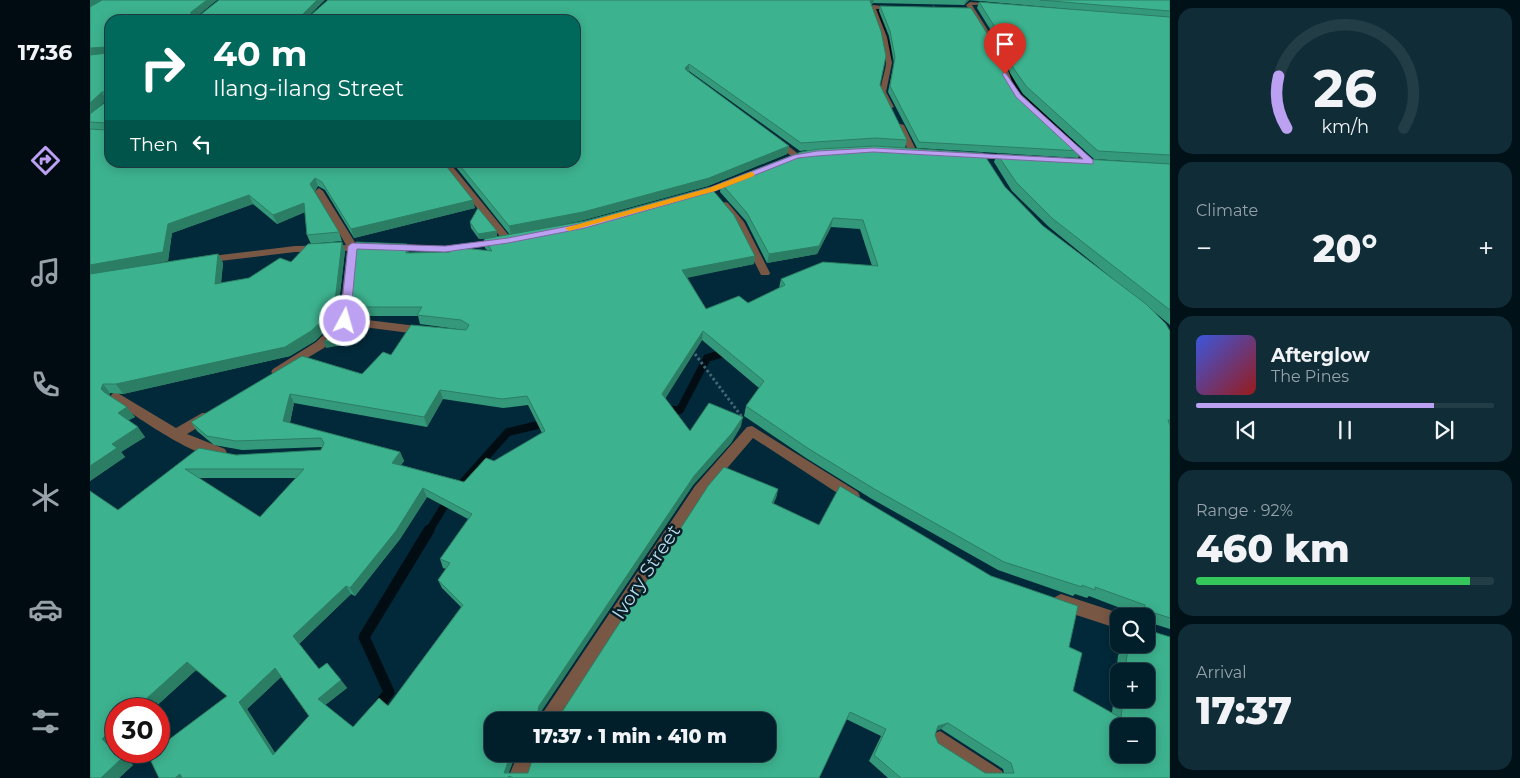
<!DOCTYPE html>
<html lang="en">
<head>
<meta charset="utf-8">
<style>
	body { margin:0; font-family:Montserrat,sans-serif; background:#0f2c37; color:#f1f3f6; height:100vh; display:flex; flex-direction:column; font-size:19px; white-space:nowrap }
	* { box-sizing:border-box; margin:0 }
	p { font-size:16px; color:#96a2a9 }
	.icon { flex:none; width:28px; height:28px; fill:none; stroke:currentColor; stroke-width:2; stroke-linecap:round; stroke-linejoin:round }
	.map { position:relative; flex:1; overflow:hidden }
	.sheet { display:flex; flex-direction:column; gap:8px; padding:8px; background:#011118; width:350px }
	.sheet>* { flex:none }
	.hud { position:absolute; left:15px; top:15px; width:475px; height:152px; border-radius:15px; box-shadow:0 2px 12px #0003,0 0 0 1px #233d47; background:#00695c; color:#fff; overflow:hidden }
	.buttons { position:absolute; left:1020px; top:608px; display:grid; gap:10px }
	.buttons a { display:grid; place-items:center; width:45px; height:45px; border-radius:10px; background:#011f2b; box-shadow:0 2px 12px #0003,0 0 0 1px #233d47; font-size:25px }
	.speed { position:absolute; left:15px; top:698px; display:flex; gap:10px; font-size:25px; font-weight:700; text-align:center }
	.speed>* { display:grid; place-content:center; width:65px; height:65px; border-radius:50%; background:#011f2b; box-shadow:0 2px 12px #0003,0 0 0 1px #233d47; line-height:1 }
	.speed .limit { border:8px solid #d22; background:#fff; color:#111 }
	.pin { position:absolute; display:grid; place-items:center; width:42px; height:42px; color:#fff; margin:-51px -21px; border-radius:50% 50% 50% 0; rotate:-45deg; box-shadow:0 0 5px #0007 }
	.pin .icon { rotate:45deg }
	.me { position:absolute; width:55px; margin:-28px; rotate:6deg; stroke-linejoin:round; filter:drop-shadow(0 0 4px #0008) }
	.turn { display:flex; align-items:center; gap:18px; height:105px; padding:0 25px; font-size:22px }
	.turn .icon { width:65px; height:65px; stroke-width:2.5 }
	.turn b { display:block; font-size:35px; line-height:42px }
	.then { display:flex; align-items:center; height:48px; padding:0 25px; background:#0003; gap:10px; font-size:19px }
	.big { font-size:38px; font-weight:800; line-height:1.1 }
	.sheet .card { flex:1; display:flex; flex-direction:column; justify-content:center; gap:8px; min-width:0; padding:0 18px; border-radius:15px; background:#0f2c37 }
	.sheet .dial { align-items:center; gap:0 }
	.dial svg { height:130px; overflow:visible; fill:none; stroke:#233d47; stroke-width:7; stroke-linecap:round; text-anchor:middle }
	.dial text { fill:#f1f3f6; stroke:none }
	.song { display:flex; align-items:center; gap:15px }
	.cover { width:60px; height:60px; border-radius:8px; background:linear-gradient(135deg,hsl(230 70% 55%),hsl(0 70% 35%)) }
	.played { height:5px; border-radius:2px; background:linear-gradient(90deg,#bca0f2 80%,#233d47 80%) }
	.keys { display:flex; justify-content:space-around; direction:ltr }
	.heat { display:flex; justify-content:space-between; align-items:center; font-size:28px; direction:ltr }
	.charge { height:8px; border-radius:4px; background:linear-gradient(90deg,#34c759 92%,#233d47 0) }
	.trip { position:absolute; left:394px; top:712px; width:292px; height:50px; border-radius:15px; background:#011f2b; box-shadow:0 2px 12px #0003,0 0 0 1px #233d47; font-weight:800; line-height:50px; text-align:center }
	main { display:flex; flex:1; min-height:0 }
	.dock { display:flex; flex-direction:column; width:90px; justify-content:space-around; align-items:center; background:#000c11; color:#96a2a9 }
	.dock .icon { width:35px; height:35px }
	.dock .on { color:#bca0f2 }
	.dock b { font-size:22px; color:#f1f3f6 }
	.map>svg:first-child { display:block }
</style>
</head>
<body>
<main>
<nav class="dock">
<b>17:36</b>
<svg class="icon on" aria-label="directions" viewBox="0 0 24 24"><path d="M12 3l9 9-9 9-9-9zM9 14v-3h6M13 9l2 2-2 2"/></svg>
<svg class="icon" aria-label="music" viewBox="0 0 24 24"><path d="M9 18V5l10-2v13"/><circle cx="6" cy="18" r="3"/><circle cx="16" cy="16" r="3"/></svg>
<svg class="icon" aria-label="phone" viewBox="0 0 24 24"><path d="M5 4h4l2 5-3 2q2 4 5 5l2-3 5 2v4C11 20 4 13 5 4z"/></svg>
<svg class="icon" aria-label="climate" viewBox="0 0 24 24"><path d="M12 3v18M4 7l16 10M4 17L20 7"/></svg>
<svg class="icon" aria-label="car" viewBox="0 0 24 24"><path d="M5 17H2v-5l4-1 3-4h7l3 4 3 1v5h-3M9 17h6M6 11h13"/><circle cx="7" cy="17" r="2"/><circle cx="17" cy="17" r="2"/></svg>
<svg class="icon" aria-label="filters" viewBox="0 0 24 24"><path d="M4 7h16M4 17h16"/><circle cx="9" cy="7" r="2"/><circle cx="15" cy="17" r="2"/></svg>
</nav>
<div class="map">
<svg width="1080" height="778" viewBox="0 0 1080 778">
	<rect width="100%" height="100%" fill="#012939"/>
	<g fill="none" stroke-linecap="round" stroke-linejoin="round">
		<g stroke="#020d13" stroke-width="4">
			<polyline points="786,8 799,47 800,59"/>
			<polyline points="924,58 912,58 911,60 925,86"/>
		</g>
		<polyline stroke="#020d13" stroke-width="4.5" points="924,85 929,93 987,147"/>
		<g stroke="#020d13" stroke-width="8">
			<polyline points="576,410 590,410 617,358 638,352"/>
			<polyline points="367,489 418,432 456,423"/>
			<polyline points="339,531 359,498"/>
		</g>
		<polyline stroke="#020d13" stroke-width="11" points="287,708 299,692 274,637 339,530"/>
		<polyline stroke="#416777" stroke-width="1" stroke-dasharray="1 1" stroke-linecap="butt" points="837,0 846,8"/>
		<polyline stroke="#416777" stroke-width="3" stroke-dasharray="2.5 2.5" stroke-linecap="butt" points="602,350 652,417"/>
		<g fill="#795745" fill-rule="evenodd">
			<polygon points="880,2 906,4 882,5 911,51 924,87 920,87 912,74 905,51 876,5"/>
			<path d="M783,5L809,8L786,9L797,37L802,63L796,92L804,107L800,109C782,100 795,78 796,63C796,44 786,24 780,7Z"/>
			<polygon points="807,123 814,125 827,152 826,154 819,152 806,125"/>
			<polygon points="681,137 687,137 711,156 704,158 681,141"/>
			<polygon points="975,140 981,140 1003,160 1003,164 997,164 975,144"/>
			<polygon points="876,153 921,155 925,157 921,159 879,157 875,155"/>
			<polygon points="350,162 359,162 421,238 421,242 414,241 409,244 355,252 300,249 300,245 303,244 355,246 412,239"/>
			<polygon points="643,178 650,180 609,196 602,194"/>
			<polygon points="229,188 233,191 266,244 283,244 288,247 283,250 267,250 261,318 335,327 341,331 335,335 258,325 234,348 187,376 181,372 183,369 226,342 249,320 257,251 205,252 113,263 108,260 113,257 205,246 256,245 225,191"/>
			<polygon points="635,202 638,203 654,222 680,273 679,275 671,275 645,223 630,205"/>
			<path d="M26,392L86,428L112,413H122L124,416L122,419L97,434L135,449L137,453L135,457C112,464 43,414 22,400L20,397L22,394Z"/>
			<polygon points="662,426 768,492 770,496 768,500 763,502 758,500 663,438 615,494 470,721 450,721 452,714 605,486 657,427"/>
			<polygon points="971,594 1029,613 1035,616 1029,616 1029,629 971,610 965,607 963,602 965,597"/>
			<polygon points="850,731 912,771 915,778 888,778 843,748 840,741 843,734"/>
			<polygon points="428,754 448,754 438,778 418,778"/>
		</g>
	</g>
	<g fill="#34997a" fill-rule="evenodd">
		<path d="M0,0H11L4,5L12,0H127L108,15H221L238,0H1080V164L1004,159L933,94L920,73L913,50L887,8L889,2L1001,11L879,0L874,5L783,3L781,5L790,85L817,140L815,148L915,187L953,226L1028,283L959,227L922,191L904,162L907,154L1080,164V325L1062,310L1080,331V629L1064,624V632L1080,778H798L779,761L791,736L756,719L729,778H69L137,696L106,670L63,709H26L23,745L26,751H29L43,765L29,778H0L28,510L109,448L146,455L231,450L232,447L152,450L124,445L107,431L101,422L272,374L301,355L374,330L330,324L328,316H263L260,307L319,253L397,250L395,248L394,239L420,235L362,162H485V20H20L353,162L385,208L264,238L235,190L228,186L225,191L249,232L252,241L221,244L217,235L215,212L187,224L163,204L82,233L78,261L27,270L128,254L133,263L131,283L159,278L252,242L255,251L247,319L225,341L200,356L33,394L20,393L19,396L45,417L38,420L55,437L31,452L35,457L0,481ZM599,71L710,151L718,150L631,183L630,192L656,221L677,263L727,254L741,227L770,229L782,266L691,279L689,288L658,303L616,309L597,277L664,264L665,256L442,231L494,220L618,186L697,154L699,146L598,72ZM16,100H17V101L5,111ZM612,340L669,388L656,406L654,416L716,458L782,499L908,570L983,596L985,594L997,598L999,596L1046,614L1045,616H1056V644H1044L1043,650L1038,647L1028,655L1022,713L983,691L979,647L683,503L686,498L688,489L470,715H450V713L603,485L641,443L651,426L600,431L575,398ZM353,399L413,408L438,405L452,433L404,461L374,482L311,465L314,461L310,452L200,423L204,403L337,427ZM109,478H206L170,517ZM337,497L378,519L350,559L353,568L356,569L348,580L352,588L371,607L298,706L263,727L235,705L257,688L237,663L229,669L209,644L261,594L265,596L310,539ZM1029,671H1056V699H1029ZM191,677L219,716L185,753L157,709ZM402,721L678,754L438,773H419ZM851,729L913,769L914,773H895L848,743L845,735L846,731Z"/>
		<polygon points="790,6 913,69 928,92 991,151 988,158 827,148 798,92 804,63 799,36 789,11"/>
		<polygon points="380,222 407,231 407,237 389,239 381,228"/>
	</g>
	<g fill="#2b7d63">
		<polygon points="0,0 11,0 0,8"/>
		<polygon points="117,0 127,0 104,19 101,15 101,12"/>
		<polygon points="227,0 235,0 215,20 213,14"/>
		<polygon points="781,0 784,0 783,3 778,8 780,1"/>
		<polygon points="876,0 879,0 874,5"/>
		<polygon points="16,47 20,54 0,56 0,48"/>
		<polygon points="599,64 599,71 594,75 595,68"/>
		<polygon points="12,92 16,100 0,115 0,103"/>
		<polygon points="699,146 697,154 618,186 494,220 421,235 419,226"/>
		<polygon points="225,178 228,186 223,192 220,184"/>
		<polygon points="159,195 163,204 82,233 78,261 0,275 0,265 78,224"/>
		<polygon points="383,200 385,208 264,238 261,229"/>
		<polygon points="214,203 217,211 187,224 183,215"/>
		<polygon points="743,218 741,227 727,254 677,263 679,254"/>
		<polygon points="407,231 407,237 389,239 388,234"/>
		<polygon points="252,242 255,251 247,319 225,341 200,356 33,394 26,384"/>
		<polygon points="317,244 319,253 316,253"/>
		<polygon points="128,254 133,263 130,293 125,284"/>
		<polygon points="665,256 664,264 592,279 592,270"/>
		<polygon points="264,322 266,328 252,345 236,348 234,342"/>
		<polygon points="613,331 612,340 572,404 572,394"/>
		<polygon points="13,384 20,393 18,398 11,389"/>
		<polygon points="350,390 353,399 337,427 334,417"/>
		<polygon points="200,394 204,403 198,430 193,421"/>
		<polygon points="37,407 45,417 36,422 28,413"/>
		<polygon points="653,417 651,426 641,443 603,485 450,713 449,721 447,715 449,706 604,476"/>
		<polygon points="48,427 55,437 31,452 35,457 0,481 0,466 22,444"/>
		<polygon points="310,452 314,461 306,472 302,463"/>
		<polygon points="333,488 337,497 310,539 265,596 260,588"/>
		<polygon points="688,489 686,498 680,512 682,503"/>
		<polygon points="256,586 261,594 209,644 203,636"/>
		<polygon points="97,662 106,670 63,709 45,709"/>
		<polygon points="185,668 192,676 157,709 191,762 183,755 149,702"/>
		<polygon points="251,680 257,688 234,706 228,699"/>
		<polygon points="858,723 851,729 841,733 848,726"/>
		<polygon points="26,726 26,743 23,745 26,748 26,751 29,751 43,765 29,778 11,778 12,739"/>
		<polygon points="421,754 426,754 417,778 414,773"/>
		<polygon points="90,774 97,778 85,778"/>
	</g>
	<g fill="#3db28e" stroke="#2b7d63" fill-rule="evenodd">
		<polygon points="12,0 117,0 101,12 101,15 110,15 129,0 227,0 213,14 221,15 238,0 781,0 780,1 791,31 796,56 790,85 817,140 785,138 711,143 599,64 595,68 596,70 699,146 619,178 493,212 419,226 367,162 485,162 485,20 20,20 20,162 353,162 383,200 261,229 232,182 225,178 220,184 249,232 217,235 214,203 183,215 159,195 78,224 73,252 0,265 0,129 16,130 17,123 0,122 0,114 17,101 17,92 12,92 0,103 0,55 18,53 16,47 0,48 0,7"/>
		<polygon points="950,0 1080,0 1080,11"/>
		<polygon points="889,2 1080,17 1080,155 1008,151 936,86 922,66 915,43"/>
		<polygon points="790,6 881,8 905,46 913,69 928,92 991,151 829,142 800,86 805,57 800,31"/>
		<path d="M785,146L893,153L915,187L953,226L1056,304L1076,324L1080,331V420H1078L1080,426V618L1065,613L1064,632L1080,637V778H811L784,755L796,729L760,712L729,778H423L419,776L418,778H92L90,774L85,778H69L58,755L63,751H69V747L137,696L97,662L45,709H26V726L12,739L32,758L11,778H0V491L28,510L109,448L146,455L231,450L234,443L231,438L146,441L117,436L101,422L212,356L272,374L293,352L301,355L321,325L376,330L379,325L371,320L327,315L332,307H260L266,242L317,244L316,253L360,252L362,247L402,251L394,239L495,221L620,187L644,215L665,256L592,270L616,309L649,296L658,303L695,285L691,279L733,262L788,266L773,220L743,218L729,246L679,254L657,213L631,183L711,152L729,149ZM613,331L674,381L656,406L719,449L786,490L914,562L992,587V585L1005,590V587L1055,605L1054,616H1056V644H1053V654L1038,647L1035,671H1056V699H1033L1031,718L983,691L992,653L979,647L988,606L901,576L750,486L729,525L682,503L688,489L634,467L618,486L470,715H447L449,706L604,476L642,433L653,417L619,403L600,431L572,394ZM350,390L412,399L437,396L455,431L404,461L396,458L374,482L302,463L310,452L193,421L200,394L334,417ZM95,469H214L170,517ZM333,488L382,514L350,559L360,563L348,580L373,605L298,706L289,698L263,727L228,699L251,680L237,663L229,669L203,636L256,586L260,588L306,531ZM185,668L219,716L183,755L149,702ZM402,721H678V754H444L438,773H414L421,754H402ZM858,723L921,763L924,773H895L848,743L845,735L848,726ZM1029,726H1056V754H1029Z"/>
		<polygon points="907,154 1080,164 1080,310 963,219 926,182"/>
		<polygon points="388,208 407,231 388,234 380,222"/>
		<polygon points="252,242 244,310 221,331 195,347 26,384 13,384 11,389 14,392 37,407 28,413 48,427 22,444 27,448 0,466 0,274 128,254 125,284 159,278 190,258 201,262 218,244"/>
		<polygon points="256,321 264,322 250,339 234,342"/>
	</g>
	<polygon fill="#bca0f2" stroke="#7a689d" points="915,72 931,95 1003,160 1003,164 783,152 727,156 708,158 625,191 495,228 418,243 355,252 267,249 260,321 255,325 250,321 258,246 262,243 355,246 418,238 494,223 619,188 704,155 727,151 783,148 993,159 926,97 912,74"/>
	<polygon fill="#f59e0b" points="661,172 664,173 664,176 625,191 479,231 475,228 619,188"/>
	<g text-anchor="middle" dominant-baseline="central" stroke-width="5" stroke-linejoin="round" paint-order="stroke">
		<g font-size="19" fill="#b9dbec" stroke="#081f28">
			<text transform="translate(556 572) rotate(-57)">Ivory Street</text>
		</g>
	</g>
</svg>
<div class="buttons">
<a><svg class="icon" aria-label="search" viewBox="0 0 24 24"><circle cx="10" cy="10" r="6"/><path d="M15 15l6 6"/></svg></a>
<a>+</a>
<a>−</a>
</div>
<div class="speed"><div class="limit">30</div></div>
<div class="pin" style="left:915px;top:74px;background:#d93025"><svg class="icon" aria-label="arrive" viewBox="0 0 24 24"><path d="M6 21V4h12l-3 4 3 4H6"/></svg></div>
<svg class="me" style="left:255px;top:321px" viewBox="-20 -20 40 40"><circle r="17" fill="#bca0f2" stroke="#fff" stroke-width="3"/><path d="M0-11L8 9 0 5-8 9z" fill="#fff"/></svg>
<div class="trip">17:37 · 1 min · 410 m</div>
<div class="hud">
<div class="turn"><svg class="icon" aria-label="right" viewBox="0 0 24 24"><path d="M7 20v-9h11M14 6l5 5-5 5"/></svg><div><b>40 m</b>Ilang-ilang Street</div></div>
<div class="then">Then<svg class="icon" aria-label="left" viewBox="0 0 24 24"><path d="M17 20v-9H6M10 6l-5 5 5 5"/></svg></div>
</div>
</div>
<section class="sheet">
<div class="card dial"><svg viewBox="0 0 100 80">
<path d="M14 69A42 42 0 1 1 86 69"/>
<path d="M14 69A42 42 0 0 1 9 37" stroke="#bca0f2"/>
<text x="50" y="56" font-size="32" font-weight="700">26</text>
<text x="50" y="72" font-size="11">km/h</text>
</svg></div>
<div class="card"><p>Climate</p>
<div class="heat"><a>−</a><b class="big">20°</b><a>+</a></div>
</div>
<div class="card">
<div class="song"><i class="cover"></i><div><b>Afterglow</b><p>The Pines</p></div></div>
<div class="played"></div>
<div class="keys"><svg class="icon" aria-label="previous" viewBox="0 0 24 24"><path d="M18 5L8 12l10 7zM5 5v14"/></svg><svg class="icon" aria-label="pause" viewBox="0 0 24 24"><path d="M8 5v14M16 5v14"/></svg><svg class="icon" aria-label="next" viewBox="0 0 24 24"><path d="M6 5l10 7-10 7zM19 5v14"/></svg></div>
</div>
<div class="card"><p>Range · 92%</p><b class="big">460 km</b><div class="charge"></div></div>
<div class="card"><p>Arrival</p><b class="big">17:37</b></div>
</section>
</main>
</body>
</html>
